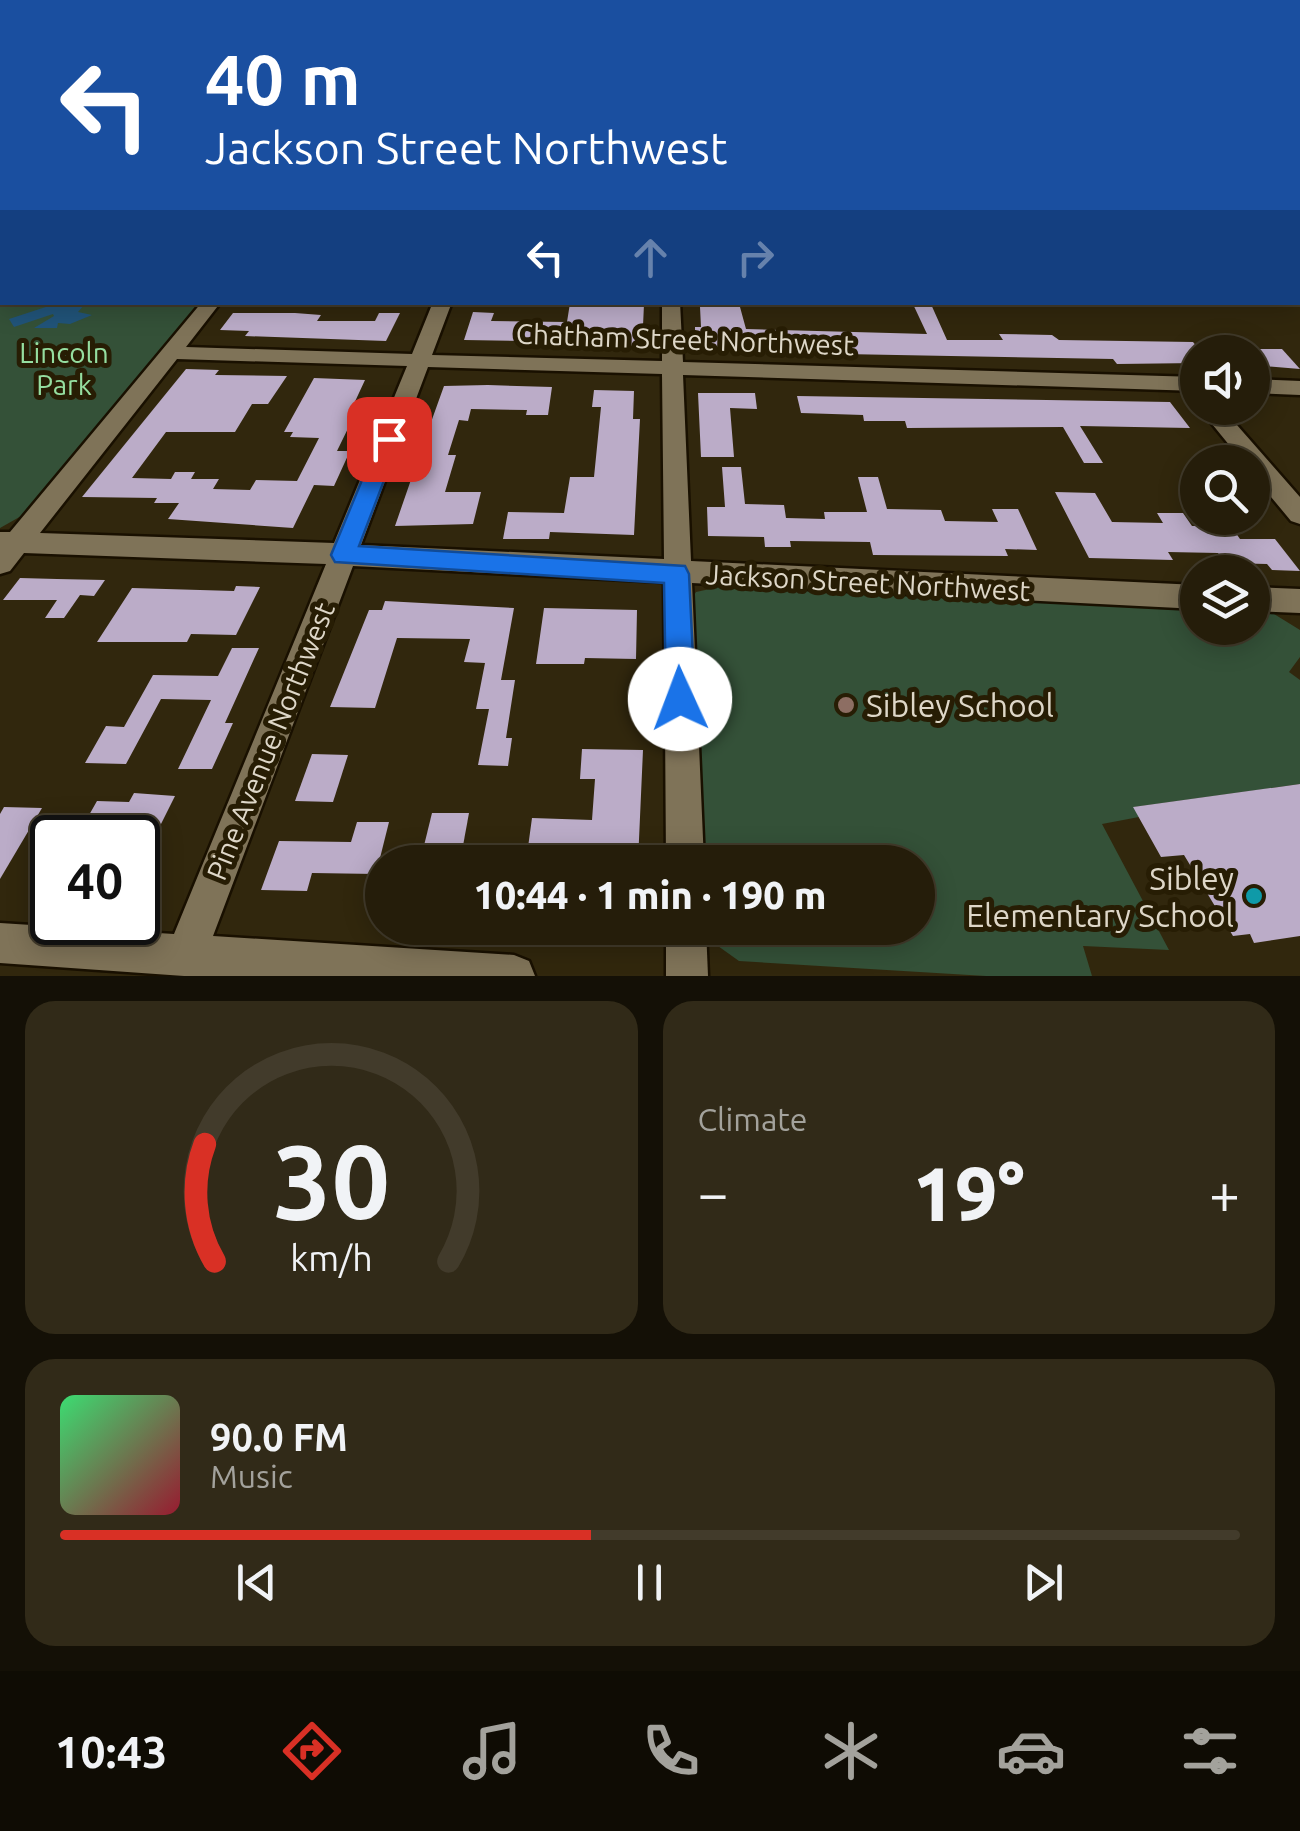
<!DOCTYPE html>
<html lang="en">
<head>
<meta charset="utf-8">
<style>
	body { margin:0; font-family:Ubuntu,sans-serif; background:#312a18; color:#f1f3f6; height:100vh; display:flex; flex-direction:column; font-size:38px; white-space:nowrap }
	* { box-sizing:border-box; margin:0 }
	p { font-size:32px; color:#a3a29c }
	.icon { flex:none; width:55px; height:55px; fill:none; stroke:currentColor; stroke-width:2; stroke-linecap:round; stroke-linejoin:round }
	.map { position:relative; height:976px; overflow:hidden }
	.details { display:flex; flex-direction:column; gap:25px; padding:25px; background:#141006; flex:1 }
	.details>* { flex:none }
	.top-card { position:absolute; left:0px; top:0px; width:1300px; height:305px; box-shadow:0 5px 25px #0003,0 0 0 2px #423b2b; background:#1a4fa0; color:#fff; overflow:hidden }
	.tools { position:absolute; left:1180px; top:335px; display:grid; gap:20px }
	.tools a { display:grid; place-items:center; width:90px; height:90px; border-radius:50%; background:#251d0a; box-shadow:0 5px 25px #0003,0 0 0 2px #423b2b; font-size:50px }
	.speed { position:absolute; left:30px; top:815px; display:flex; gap:20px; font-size:50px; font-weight:700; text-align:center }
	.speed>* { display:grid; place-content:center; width:130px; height:130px; border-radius:50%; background:#251d0a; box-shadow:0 5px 25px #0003,0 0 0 2px #423b2b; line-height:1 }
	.speed .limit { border:5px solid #111; border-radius:15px; background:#fff; color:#111 }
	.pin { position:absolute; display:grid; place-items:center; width:85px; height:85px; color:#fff; margin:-42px; border-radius:20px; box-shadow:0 5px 15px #0006 }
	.me { position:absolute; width:110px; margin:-55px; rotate:358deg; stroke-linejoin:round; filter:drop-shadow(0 0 8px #0008) }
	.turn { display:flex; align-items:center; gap:35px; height:210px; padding:0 40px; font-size:45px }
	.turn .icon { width:130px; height:130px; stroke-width:2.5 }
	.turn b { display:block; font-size:70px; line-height:85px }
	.lanes { display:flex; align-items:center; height:95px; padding:0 40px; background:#0003; justify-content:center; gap:50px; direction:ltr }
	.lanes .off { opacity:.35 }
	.big { font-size:75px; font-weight:800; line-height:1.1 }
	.details .card { flex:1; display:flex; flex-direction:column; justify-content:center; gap:15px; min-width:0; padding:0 35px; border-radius:30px; background:#312a18 }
	.details .dial { align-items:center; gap:0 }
	.dial svg { height:260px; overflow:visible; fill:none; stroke:#423b2b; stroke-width:7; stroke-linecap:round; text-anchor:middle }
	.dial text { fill:#f1f3f6; stroke:none }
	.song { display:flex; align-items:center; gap:30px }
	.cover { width:120px; height:120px; border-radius:15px; background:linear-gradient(135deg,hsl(140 70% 55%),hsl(350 70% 35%)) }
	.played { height:10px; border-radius:5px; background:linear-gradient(90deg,#d93025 45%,#423b2b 45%) }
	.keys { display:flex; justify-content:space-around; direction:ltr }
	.heat { display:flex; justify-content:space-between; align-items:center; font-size:55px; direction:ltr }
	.details .tiles { flex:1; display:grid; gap:25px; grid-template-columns:1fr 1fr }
	.card:last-child { grid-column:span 2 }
	.trip { position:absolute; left:365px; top:845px; width:570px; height:100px; border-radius:50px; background:#251d0a; box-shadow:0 5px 25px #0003,0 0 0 2px #423b2b; font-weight:800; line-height:100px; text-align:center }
	.tab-bar { display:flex; height:160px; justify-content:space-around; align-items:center; background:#0f0c04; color:#a3a29c }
	.tab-bar .icon { width:70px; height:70px }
	.tab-bar .selected { color:#d93025 }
	.tab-bar b { font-size:45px; color:#f1f3f6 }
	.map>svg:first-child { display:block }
</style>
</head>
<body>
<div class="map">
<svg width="1300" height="976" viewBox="0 0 1300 976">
	<rect width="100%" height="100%" fill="#31270d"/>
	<g fill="#345138">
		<polygon points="0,158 2,302 200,303 23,515 0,528"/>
		<polygon points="719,587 1197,608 1198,628 1252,628 1253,611 1269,611 1300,630 1300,657 1289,672 1300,680 1300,784 1134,807 1139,817 1102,824 1169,950 1083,946 1092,976 986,976 739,961 718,946 709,928 918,928 918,862 704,862 693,597 696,592"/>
	</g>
	<polygon fill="#21547a" points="58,303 84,305 78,312 92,315 70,324 58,323 57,328 34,328 54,316 53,314 14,327 9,319"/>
	<g fill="#bbacc8">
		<polygon points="912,302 930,302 947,340 1003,340 999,334 1052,335 1059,340 1193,342 1198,348 1198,363 1117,364 1113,359 741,352 741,347 695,347 695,327 701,327 700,307 740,307 746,329 927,334"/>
		<polygon points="570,303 644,304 642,348 578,348 579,342 464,340 473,312 494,313 491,321 567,322"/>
		<polygon points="233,313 295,313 321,315 317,321 375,321 379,313 400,313 386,341 245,336 249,331 220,330"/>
		<polygon points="1252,349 1282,349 1300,369 1252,365"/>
		<polygon points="186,369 219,370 215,375 287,376 268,404 252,404 235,432 166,432 132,478 171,479 175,472 195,472 191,479 219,479 213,489 250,490 256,480 297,481 319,438 290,437 293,432 284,432 314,378 365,380 352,408 358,408 337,451 350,451 334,486 314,485 293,528 168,519 179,503 154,503 157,498 82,497"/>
		<polygon points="488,385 552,387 548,415 526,415 527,410 471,409 468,421 459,420 448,455 456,455 445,492 481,492 473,524 395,526 414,471 407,471 418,441 424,425 430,425 444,386"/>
		<polygon points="594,390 634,391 633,419 640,419 634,535 550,532 549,539 503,539 508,512 564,513 570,477 594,477 601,407 592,407"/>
		<polygon points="698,393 755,393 757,409 730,408 734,457 701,457"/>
		<polygon points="797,396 1170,402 1190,428 1080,426 1103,463 1084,463 1063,427 907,428 905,421 864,421 863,415 801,413"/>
		<polygon points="722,467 741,467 745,504 784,505 786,518 825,519 824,512 867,512 858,477 878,477 887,509 941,510 945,521 998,522 992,509 1018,509 1037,550 1005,549 1008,556 873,555 870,542 790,541 791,547 765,547 764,537 708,536 707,507 725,507"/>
		<polygon points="1055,492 1095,493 1112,522 1163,523 1157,513 1183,513 1192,526 1231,526 1240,539 1275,539 1300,571 1272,570 1267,564 1225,563 1218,553 1168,552 1173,560 1089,558"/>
		<polygon points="20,578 57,579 105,580 94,596 80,595 64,618 45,618 57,600 3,600"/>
		<polygon points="236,586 260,587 236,635 191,634 187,642 97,642 132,588 234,591"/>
		<polygon points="385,601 514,608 501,680 515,680 506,738 512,738 508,766 478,765 489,709 476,709 485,663 464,662 470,639 397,638 375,708 330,707 369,610 382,610"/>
		<polygon points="544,608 637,610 636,659 585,658 584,664 536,664"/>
		<polygon points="232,648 259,648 225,723 233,723 212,769 178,769 211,700 161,699 126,764 85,763 106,726 124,727 153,675 218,676"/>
		<polygon points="582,749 643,750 638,862 526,862 532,818 592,820 595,779 580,779"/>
		<polygon points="312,754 348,755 333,802 295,801"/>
		<polygon points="1300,784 1300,936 1254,943 1250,934 1233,936 1184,855 1161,857 1133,807"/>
		<polygon points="134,793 175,796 138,870 138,838 76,838 97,801 129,802"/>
		<polygon points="4,807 42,808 0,879 0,814"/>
		<polygon points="432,813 469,813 460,862 420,862"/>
		<polygon points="357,822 389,822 376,874 312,873 307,891 261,890 279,841 351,842"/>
	</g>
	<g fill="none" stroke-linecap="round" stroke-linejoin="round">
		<g stroke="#191000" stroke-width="5">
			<g id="minor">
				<rect x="1298" y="267" width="2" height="12"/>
				<path d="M202,302H221L186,347L412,354L433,302H452L432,355L662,361V302H680L683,362L1198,377V391L683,375L691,561L1198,585V609L692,583L704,862H666L664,582L353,566L213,936L514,955L529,961L535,976H184L0,963V923L174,934L326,564L24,553L10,571L0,574V532H10ZM177,359L407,366L334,543L40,533ZM428,367L662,374L664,559L361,545Z"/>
				<polygon points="1252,379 1300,381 1300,395 1252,393"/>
				<polygon points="1199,408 1222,408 1300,497 1300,524 1291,521 1252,474 1252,462 1243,462"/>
				<polygon points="1252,587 1300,589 1300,613 1252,611"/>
				<polygon points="666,928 706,928 708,976 666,976"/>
			</g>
		</g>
		<g stroke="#191000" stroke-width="5">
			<g id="major">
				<rect x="0" y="147" width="2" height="8"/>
				<rect x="1298" y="171" width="2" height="8"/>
			</g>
		</g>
		<use href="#minor" fill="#7f7358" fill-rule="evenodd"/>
		<use href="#major" fill="#be896d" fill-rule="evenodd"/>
	</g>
	<linearGradient id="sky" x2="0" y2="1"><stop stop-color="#1b1507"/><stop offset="0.45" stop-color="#484740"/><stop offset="1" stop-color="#484740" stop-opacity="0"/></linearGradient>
	<rect width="1300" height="251" fill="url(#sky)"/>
	<polygon fill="#1a73e8" stroke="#114b97" stroke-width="2.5" points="389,432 400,439 359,546 685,566 689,574 695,699 691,709 680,713 670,709 666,699 664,583 335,562 331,555 379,439"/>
	<circle fill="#8d6e63" stroke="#271d04" stroke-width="4" cx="846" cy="705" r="10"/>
	<circle fill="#0f9aa8" stroke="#271d04" stroke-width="4" cx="1254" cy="896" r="10"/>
	<g text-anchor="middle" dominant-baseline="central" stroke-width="10" stroke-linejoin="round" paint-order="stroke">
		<g font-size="28" fill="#ded7c8" stroke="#271d04">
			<text transform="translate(685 339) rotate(2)">Chatham Street Northwest</text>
			<text transform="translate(868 582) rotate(3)">Jackson Street Northwest</text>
			<text transform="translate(270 741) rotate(-68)">Pine Avenue Northwest</text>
		</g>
		<g font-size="28" fill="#95dea0" stroke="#271d04">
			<text x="64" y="352">Lincoln<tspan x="64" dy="32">Park</tspan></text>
		</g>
		<g font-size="32" fill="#ded7c8" stroke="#271d04" text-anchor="start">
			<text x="866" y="705">Sibley School</text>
			<text x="1234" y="878" text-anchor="end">Sibley<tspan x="1234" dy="37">Elementary School</tspan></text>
		</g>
	</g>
</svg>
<div class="tools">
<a><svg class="icon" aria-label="sound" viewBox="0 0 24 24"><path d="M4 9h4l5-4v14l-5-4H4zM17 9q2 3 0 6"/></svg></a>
<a><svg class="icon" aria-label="search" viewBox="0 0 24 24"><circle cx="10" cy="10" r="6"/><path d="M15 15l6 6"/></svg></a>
<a><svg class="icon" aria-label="layers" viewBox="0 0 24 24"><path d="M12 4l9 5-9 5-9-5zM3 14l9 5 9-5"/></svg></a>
</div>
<div class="speed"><div class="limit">40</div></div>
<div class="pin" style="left:389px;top:439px;background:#d93025"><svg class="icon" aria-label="arrive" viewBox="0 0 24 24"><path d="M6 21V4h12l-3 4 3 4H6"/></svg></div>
<svg class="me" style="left:680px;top:699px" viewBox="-20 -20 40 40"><circle r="19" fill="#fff"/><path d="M0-13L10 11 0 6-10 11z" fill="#1a73e8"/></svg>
<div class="trip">10:44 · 1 min · 190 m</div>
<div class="top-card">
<div class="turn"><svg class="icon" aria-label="left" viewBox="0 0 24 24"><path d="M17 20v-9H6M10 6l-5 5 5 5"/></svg><div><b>40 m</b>Jackson Street Northwest</div></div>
<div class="lanes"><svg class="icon" aria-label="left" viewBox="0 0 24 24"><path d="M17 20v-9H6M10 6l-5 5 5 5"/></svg><svg class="icon off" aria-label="ahead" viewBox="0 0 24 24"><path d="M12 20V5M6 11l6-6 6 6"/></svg><svg class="icon off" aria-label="right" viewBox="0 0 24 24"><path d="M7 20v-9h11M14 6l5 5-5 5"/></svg></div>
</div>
</div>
<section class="details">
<div class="tiles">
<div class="card dial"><svg viewBox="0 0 100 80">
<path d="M14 69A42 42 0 1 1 86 69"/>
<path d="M14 69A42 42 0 0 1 11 33" stroke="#d93025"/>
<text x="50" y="56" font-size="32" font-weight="700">30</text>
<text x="50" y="72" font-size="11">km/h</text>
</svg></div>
<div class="card"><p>Climate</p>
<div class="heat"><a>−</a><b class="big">19°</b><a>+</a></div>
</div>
<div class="card">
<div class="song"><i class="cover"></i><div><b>90.0 FM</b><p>Music</p></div></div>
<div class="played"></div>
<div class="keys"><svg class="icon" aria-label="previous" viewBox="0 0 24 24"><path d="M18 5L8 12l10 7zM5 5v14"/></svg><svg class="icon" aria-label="pause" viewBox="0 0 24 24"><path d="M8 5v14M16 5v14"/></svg><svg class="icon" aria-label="next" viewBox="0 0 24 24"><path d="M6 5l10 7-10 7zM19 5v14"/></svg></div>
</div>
</div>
</section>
<nav class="tab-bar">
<b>10:43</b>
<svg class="icon selected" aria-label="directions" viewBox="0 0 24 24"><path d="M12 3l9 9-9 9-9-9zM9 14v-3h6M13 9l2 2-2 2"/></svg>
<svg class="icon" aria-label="music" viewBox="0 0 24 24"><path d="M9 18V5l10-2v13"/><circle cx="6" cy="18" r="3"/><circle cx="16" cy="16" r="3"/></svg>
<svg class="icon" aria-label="phone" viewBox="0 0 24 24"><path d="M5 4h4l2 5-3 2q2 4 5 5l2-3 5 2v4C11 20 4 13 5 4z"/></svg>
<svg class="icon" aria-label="climate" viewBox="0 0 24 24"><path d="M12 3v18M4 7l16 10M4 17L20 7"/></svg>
<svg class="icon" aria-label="car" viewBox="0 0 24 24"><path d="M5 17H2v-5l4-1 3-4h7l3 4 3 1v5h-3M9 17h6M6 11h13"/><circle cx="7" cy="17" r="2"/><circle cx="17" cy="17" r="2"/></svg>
<svg class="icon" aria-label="filters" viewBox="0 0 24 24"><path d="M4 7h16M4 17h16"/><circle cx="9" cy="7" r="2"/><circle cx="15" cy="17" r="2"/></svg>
</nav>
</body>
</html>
